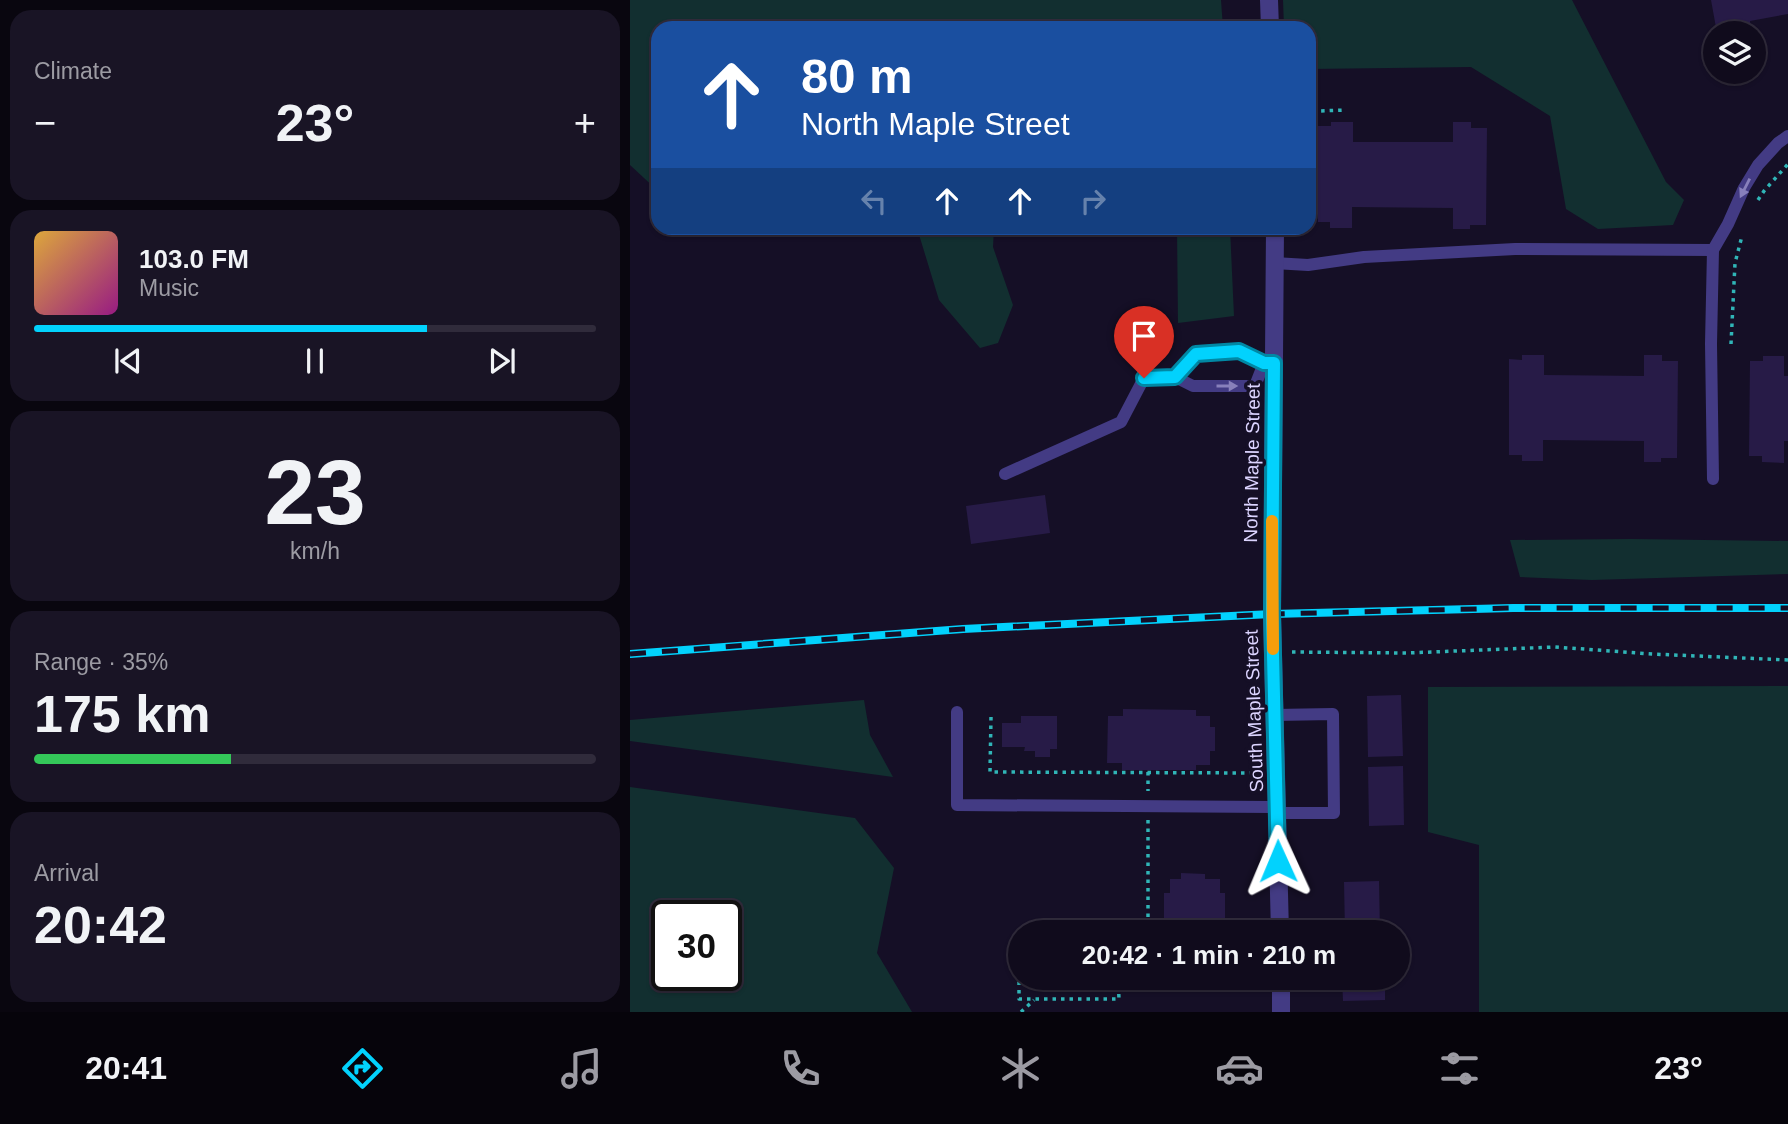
<!DOCTYPE html>
<html lang="en">
<head>
<meta charset="utf-8">
<style>
	body { margin:0; font-family:Helvetica,sans-serif; background:#191425; color:#f1f3f6; height:100vh; display:flex; flex-direction:column; font-size:26px; white-space:nowrap }
	* { box-sizing:border-box; margin:0 }
	p { font-size:23px; color:#9c9ba3 }
	.icon { flex:none; width:38px; height:38px; fill:none; stroke:currentColor; stroke-width:2; stroke-linecap:round; stroke-linejoin:round }
	.map { position:relative; flex:1; overflow:hidden }
	.details { display:flex; flex-direction:column; gap:10px; padding:10px; background:#09060f; width:630px }
	.details>* { flex:none }
	.hud { position:absolute; left:21px; top:21px; width:665px; height:214px; border-radius:21px; box-shadow:0 2px 5px #0004,0 0 0 2px #302b3b; background:#1a4fa0; color:#fff; overflow:hidden }
	.buttons { position:absolute; left:1073px; top:21px; display:grid; gap:14px }
	.buttons a { display:grid; place-items:center; width:63px; height:63px; border-radius:50%; background:#100b1c; box-shadow:0 2px 5px #0004,0 0 0 2px #302b3b; font-size:35px }
	.speed { position:absolute; left:21px; top:900px; display:flex; gap:14px; font-size:35px; font-weight:700; text-align:center }
	.speed>* { display:grid; place-content:center; width:91px; height:91px; border-radius:50%; background:#100b1c; box-shadow:0 2px 5px #0004,0 0 0 2px #302b3b; line-height:1 }
	.speed .limit { border:4px solid #111; border-radius:10px; background:#fff; color:#111 }
	.pin { position:absolute; display:grid; place-items:center; width:60px; height:60px; color:#fff; margin:-72px -30px; border-radius:50% 50% 50% 0; rotate:-45deg; box-shadow:0 0 7px #0007 }
	.pin .icon { rotate:45deg }
	.me { position:absolute; width:77px; margin:-38px; rotate:359deg; stroke-linejoin:round; filter:drop-shadow(0 0 5px #0008) }
	.turn { display:flex; align-items:center; gap:24px; height:147px; padding:0 35px; font-size:32px }
	.turn .icon { width:91px; height:91px; stroke-width:2.5 }
	.turn b { display:block; font-size:49px; line-height:60px }
	.lanes { display:flex; align-items:center; height:66px; padding:0 35px; background:#0003; justify-content:center; gap:35px; direction:ltr }
	.lanes .off { opacity:.35 }
	.big { font-size:52px; font-weight:700; line-height:1.1 }
	.details .widget { flex:1; display:flex; flex-direction:column; justify-content:center; gap:10px; min-width:0; padding:0 24px; border-radius:21px; background:#191425 }
	.details .dial { align-items:center; gap:0 }
	.dial b { font-size:91px; line-height:1 }
	.song { display:flex; align-items:center; gap:21px }
	.cover { width:84px; height:84px; border-radius:10px; background:linear-gradient(135deg,hsl(40 70% 55%),hsl(310 70% 35%)) }
	.played { height:7px; border-radius:4px; background:linear-gradient(90deg,#02d2fd 70%,#302b3b 70%) }
	.keys { display:flex; justify-content:space-around; direction:ltr }
	.heat { display:flex; justify-content:space-between; align-items:center; font-size:38px; direction:ltr }
	.charge { height:10px; border-radius:5px; background:linear-gradient(90deg,#34c759 35%,#302b3b 0) }
	.trip { position:absolute; left:378px; top:920px; width:402px; height:70px; border-radius:35px; background:#100b1c; box-shadow:0 2px 5px #0004,0 0 0 2px #302b3b; font-weight:700; line-height:70px; text-align:center }
	.tab-bar { display:flex; height:112px; justify-content:space-around; align-items:center; background:#06040b; color:#9c9ba3 }
	.tab-bar .icon { width:49px; height:49px }
	.tab-bar .active { color:#02d2fd }
	.tab-bar b { font-size:32px; color:#f1f3f6 }
	main { display:flex; flex:1; min-height:0 }
	.map>svg:first-child { display:block }
</style>
</head>
<body>
<main>
<section class="details">
<div class="widget"><p>Climate</p>
<div class="heat"><a>−</a><b class="big">23°</b><a>+</a></div>
</div>
<div class="widget">
<div class="song"><i class="cover"></i><div><b>103.0 FM</b><p>Music</p></div></div>
<div class="played"></div>
<div class="keys"><svg class="icon" aria-label="previous" viewBox="0 0 24 24"><path d="M18 5L8 12l10 7zM5 5v14"/></svg><svg class="icon" aria-label="pause" viewBox="0 0 24 24"><path d="M8 5v14M16 5v14"/></svg><svg class="icon" aria-label="next" viewBox="0 0 24 24"><path d="M6 5l10 7-10 7zM19 5v14"/></svg></div>
</div>
<div class="widget dial"><b>23</b><p>km/h</p></div>
<div class="widget"><p>Range · 35%</p><b class="big">175 km</b><div class="charge"></div></div>
<div class="widget"><p>Arrival</p><b class="big">20:42</b></div>
</section>
<div class="map">
<svg width="1158" height="1012" viewBox="0 0 1158 1012">
	<rect width="100%" height="100%" fill="#150f26"/>
	<g fill="#122f30" fill-rule="evenodd">
		<polygon points="0,0 591,0 593,28 28,28 28,191 0,165"/>
		<polygon points="653,0 942,0 1036,182 1054,200 1043,225 968,229 936,209 920,116 841,67 679,69 679,28 654,28"/>
		<polygon points="287,228 364,228 363,247 383,305 368,343 350,348 309,300"/>
		<polygon points="547,228 600,228 604,316 548,323"/>
		<polygon points="1001,539 1158,541 1158,574 962,580 890,577 880,540"/>
		<polygon points="1158,686 1158,1012 849,1012 849,845 798,832 798,687"/>
		<polygon points="234,700 240,735 263,777 0,741 0,720"/>
		<path d="M0,787L225,818L264,868L247,953L282,1012H0ZM37,915H96V975H37Z"/>
	</g>
	<g fill="#271b47">
		<polygon points="1081,0 1158,0 1158,14 1120,21 1122,33 1087,33"/>
		<polygon points="701,122 723,122 723,142 823,142 823,122 841,122 841,128 857,128 856,225 840,225 840,229 823,229 823,208 722,207 722,228 700,228 700,222 688,222 688,126 701,126"/>
		<polygon points="892,355 914,355 914,375 1014,376 1014,355 1032,355 1032,361 1048,361 1047,458 1031,458 1031,462 1014,462 1014,441 913,440 913,461 892,461 892,455 879,455 879,359 892,360"/>
		<polygon points="1133,356 1154,356 1154,376 1158,376 1158,441 1154,441 1154,463 1132,462 1132,456 1119,456 1120,361 1133,361"/>
		<polygon points="415,495 420,533 341,544 336,506"/>
		<polygon points="771,695 773,756 738,757 737,696"/>
		<polygon points="493,709 566,710 566,716 580,716 580,727 585,727 585,751 580,751 580,765 566,765 566,770 492,770 492,763 477,763 478,716 493,716"/>
		<polygon points="391,716 427,716 427,749 420,749 420,757 405,757 405,751 394,751 395,747 372,747 372,723 391,723"/>
		<polygon points="773,766 774,825 739,826 738,767"/>
		<polygon points="551,873 575,874 575,879 590,879 590,893 595,893 595,933 534,933 534,893 540,893 540,879 551,879"/>
		<polygon points="749,881 750,933 715,933 714,882"/>
		<rect x="540" y="978" width="48" height="3"/>
		<polygon points="712,978 755,978 755,1000 713,1001"/>
	</g>
	<g fill="none" stroke-linecap="round" stroke-linejoin="round">
		<g stroke="#30b5b7" stroke-width="3.5" stroke-dasharray="3.5 5" stroke-linecap="butt">
			<polyline points="679,120 682,113 690,111 715,110"/>
			<polyline points="1128,200 1134,191 1158,164"/>
			<polyline points="1101,344 1105,263 1112,236"/>
			<polyline points="662,652 777,653 925,647 1022,654 1158,660"/>
			<polyline points="361,717 360,772 627,773"/>
			<polyline points="518,772 518,791"/>
			<polyline points="518,820 518,933"/>
			<polyline points="389,956 389,999 489,999 488,978"/>
			<polyline points="391,1012 404,1000"/>
		</g>
		<g stroke="#433b84" stroke-width="12">
			<polyline points="644,263 678,265 734,257 885,249 1083,250"/>
			<polyline points="545,377 566,354 609,351 634,363 641,363"/>
			<polyline points="375,474 491,422 514,378 545,377 563,386 625,386 634,363"/>
			<polyline points="1083,479 1081,344 1083,250 1098,224 1114,188 1128,165 1148,143 1158,136"/>
			<polyline points="327,712 327,805 648,807"/>
			<polyline points="645,715 703,714 704,813 648,813"/>
		</g>
		<g stroke="#433b84" stroke-width="18">
			<polyline points="639,0 640,28"/>
			<polyline points="645,228 642,614 650,933"/>
			<polyline points="651,978 651,1012"/>
		</g>
		<g stroke="#02d2fd" stroke-width="8">
			<polyline id="rail" points="0,654 333,629 642,614 883,608 1158,608"/>
		</g>
		<use href="#rail" stroke="#150f26" stroke-width="5" stroke-dasharray="16" stroke-linecap="butt"/>
	</g>
	<defs><path id="oneway-solid" d="M-6-.8H1V-3.2L6.5 0L1 3.2V.8H-6Z" transform="scale(1.75)"/></defs>
	<g fill="#8880bb">
		<use href="#oneway-solid" transform="translate(1115 188) rotate(117)"/>
		<use href="#oneway-solid" transform="translate(597 386)"/>
	</g>
	<g fill="none" stroke-linecap="round" stroke-linejoin="round">
		<g stroke="#0188a4" stroke-width="18">
			<polyline id="route" points="514,378 545,377 566,354 609,351 634,363 644,363 642,614 648,861"/>
		</g>
		<use href="#route" stroke="#02d2fd" stroke-width="12"/>
		<polyline stroke="#f59e0b" stroke-width="12" points="642,521 643,649"/>
	</g>
	<g text-anchor="middle" dominant-baseline="central" stroke-width="7" stroke-linejoin="round" paint-order="stroke">
		<g font-size="19" fill="#dcd4ff" stroke="#150f26">
			<text transform="translate(622 463) rotate(-89)">North Maple Street</text>
			<text transform="translate(624 711) rotate(-92)">South Maple Street</text>
		</g>
	</g>
</svg>
<div class="buttons">
<a><svg class="icon" aria-label="layers" viewBox="0 0 24 24"><path d="M12 4l9 5-9 5-9-5zM3 14l9 5 9-5"/></svg></a>
</div>
<div class="speed"><div class="limit">30</div></div>
<div class="pin" style="left:514px;top:378px;background:#d93025"><svg class="icon" aria-label="arrive" viewBox="0 0 24 24"><path d="M6 21V4h12l-3 4 3 4H6"/></svg></div>
<svg class="me" style="left:648px;top:861px" viewBox="-20 -20 40 40"><path d="M0-17L14 15 0 8-14 15z" fill="#02d2fd" stroke="#fff" stroke-width="4"/></svg>
<div class="trip">20:42 · 1 min · 210 m</div>
<div class="hud">
<div class="turn"><svg class="icon" aria-label="ahead" viewBox="0 0 24 24"><path d="M12 20V5M6 11l6-6 6 6"/></svg><div><b>80 m</b>North Maple Street</div></div>
<div class="lanes"><svg class="icon off" aria-label="left" viewBox="0 0 24 24"><path d="M17 20v-9H6M10 6l-5 5 5 5"/></svg><svg class="icon" aria-label="ahead" viewBox="0 0 24 24"><path d="M12 20V5M6 11l6-6 6 6"/></svg><svg class="icon" aria-label="ahead" viewBox="0 0 24 24"><path d="M12 20V5M6 11l6-6 6 6"/></svg><svg class="icon off" aria-label="right" viewBox="0 0 24 24"><path d="M7 20v-9h11M14 6l5 5-5 5"/></svg></div>
</div>
</div>
</main>
<nav class="tab-bar">
<b>20:41</b>
<svg class="icon active" aria-label="directions" viewBox="0 0 24 24"><path d="M12 3l9 9-9 9-9-9zM9 14v-3h6M13 9l2 2-2 2"/></svg>
<svg class="icon" aria-label="music" viewBox="0 0 24 24"><path d="M9 18V5l10-2v13"/><circle cx="6" cy="18" r="3"/><circle cx="16" cy="16" r="3"/></svg>
<svg class="icon" aria-label="phone" viewBox="0 0 24 24"><path d="M5 4h4l2 5-3 2q2 4 5 5l2-3 5 2v4C11 20 4 13 5 4z"/></svg>
<svg class="icon" aria-label="climate" viewBox="0 0 24 24"><path d="M12 3v18M4 7l16 10M4 17L20 7"/></svg>
<svg class="icon" aria-label="car" viewBox="0 0 24 24"><path d="M5 17H2v-5l4-1 3-4h7l3 4 3 1v5h-3M9 17h6M6 11h13"/><circle cx="7" cy="17" r="2"/><circle cx="17" cy="17" r="2"/></svg>
<svg class="icon" aria-label="filters" viewBox="0 0 24 24"><path d="M4 7h16M4 17h16"/><circle cx="9" cy="7" r="2"/><circle cx="15" cy="17" r="2"/></svg>
<b>23°</b>
</nav>
</body>
</html>
